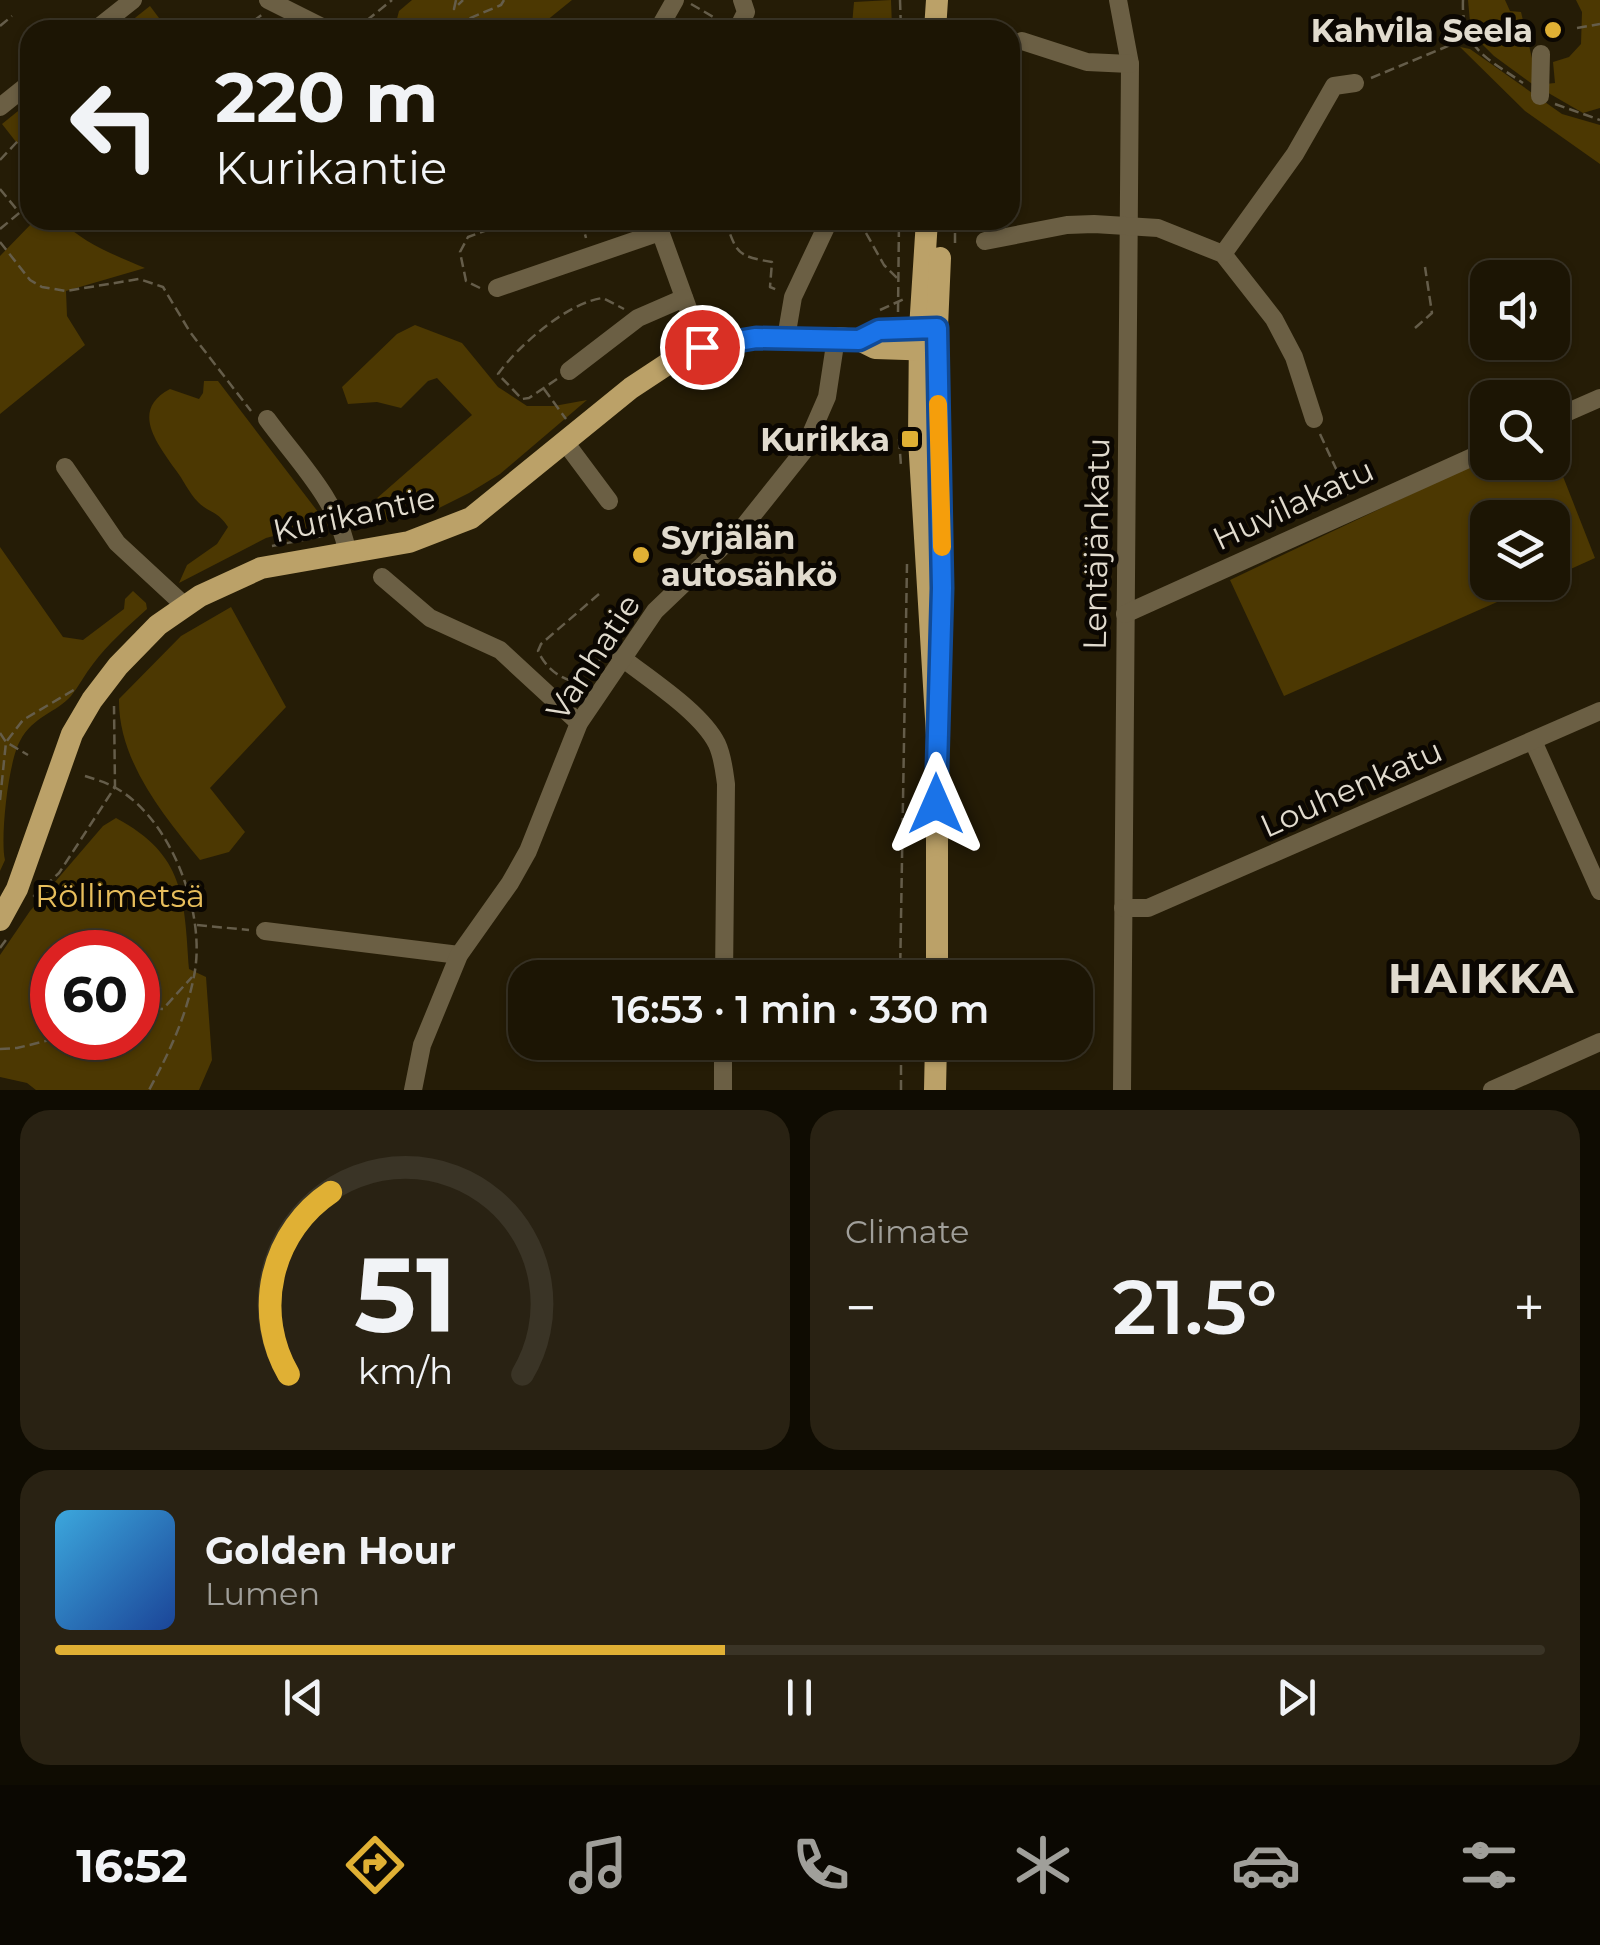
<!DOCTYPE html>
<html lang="en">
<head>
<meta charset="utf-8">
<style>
	body { margin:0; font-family:Montserrat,sans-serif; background:#292213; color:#f1f3f6; height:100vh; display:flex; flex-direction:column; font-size:38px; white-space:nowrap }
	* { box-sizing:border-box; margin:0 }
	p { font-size:32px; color:#a09f9a }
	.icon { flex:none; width:55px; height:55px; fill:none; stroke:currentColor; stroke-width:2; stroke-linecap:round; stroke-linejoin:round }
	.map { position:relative; height:1090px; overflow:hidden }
	.sheet { display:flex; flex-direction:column; gap:20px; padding:20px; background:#0f0c02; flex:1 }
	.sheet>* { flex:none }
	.guide { position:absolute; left:20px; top:20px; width:1000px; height:210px; border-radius:30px; box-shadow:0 2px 8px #0004,0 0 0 2px #3a3426; background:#1c1504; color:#f1f3f6; overflow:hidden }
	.buttons { position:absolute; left:1470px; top:260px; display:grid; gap:20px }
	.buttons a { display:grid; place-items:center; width:100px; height:100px; border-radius:20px; background:#1c1504; box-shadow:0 2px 8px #0004,0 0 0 2px #3a3426; font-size:50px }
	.speed { position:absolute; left:30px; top:930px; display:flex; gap:20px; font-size:50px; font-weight:700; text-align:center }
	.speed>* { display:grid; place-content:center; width:130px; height:130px; border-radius:50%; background:#1c1504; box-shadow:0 2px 8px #0004,0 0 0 2px #3a3426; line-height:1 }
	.speed .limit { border:15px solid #d22; background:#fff; color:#111 }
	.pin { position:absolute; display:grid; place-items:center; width:85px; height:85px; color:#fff; margin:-42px; border:5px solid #fff; border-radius:50%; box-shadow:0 2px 10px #0007 }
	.me { position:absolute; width:110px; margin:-55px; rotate:0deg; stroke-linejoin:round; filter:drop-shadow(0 0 8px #0008) }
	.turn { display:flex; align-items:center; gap:35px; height:210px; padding:0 30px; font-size:45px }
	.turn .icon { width:130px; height:130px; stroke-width:2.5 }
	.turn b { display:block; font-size:70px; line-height:85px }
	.big { font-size:75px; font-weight:600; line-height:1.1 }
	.sheet .tile { flex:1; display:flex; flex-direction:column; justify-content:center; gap:15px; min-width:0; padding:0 35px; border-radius:30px; background:#292213 }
	.sheet .dial { align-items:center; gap:0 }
	.dial svg { height:260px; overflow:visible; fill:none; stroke:#3a3426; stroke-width:7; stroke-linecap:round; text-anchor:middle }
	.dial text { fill:#f1f3f6; stroke:none }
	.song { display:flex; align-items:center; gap:30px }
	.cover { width:120px; height:120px; border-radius:15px; background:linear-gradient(135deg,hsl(200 70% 55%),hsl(220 70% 35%)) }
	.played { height:10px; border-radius:5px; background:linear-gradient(90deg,#e0b034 45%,#3a3426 45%) }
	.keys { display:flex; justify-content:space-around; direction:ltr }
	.heat { display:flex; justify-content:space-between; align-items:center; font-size:55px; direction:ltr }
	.sheet .tiles { flex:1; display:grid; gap:20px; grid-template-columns:1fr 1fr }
	.tile:last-child { grid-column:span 2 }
	.trip { position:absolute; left:508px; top:960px; width:585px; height:100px; border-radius:30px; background:#1c1504; box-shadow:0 2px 8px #0004,0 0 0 2px #3a3426; font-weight:600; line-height:100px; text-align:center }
	.tab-bar { display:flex; height:160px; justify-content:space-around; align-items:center; background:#0b0802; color:#a09f9a }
	.tab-bar .icon { width:70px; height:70px }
	.tab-bar .selected { color:#e0b034 }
	.tab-bar b { font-size:45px; color:#f1f3f6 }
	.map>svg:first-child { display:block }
</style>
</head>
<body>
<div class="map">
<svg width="1600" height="1090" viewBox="0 0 1600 1090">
	<rect width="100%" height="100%" fill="#251c06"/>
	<g fill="#4c3802" fill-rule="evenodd">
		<polygon points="412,0 572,0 535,30 394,30 399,11"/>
		<polygon points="891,0 892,27 852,25 854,2"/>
		<polygon points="1468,0 1505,0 1510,11 1521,12 1536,75 1535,86 1494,56 1471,33"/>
		<polygon points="1576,0 1600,0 1600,108 1583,113 1545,91 1545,84 1555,83 1553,62 1569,57 1581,44 1582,12"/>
		<polygon points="150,6 159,18 145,30 131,30 126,25"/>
		<polygon points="1460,47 1470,49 1562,114 1600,125 1600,164 1525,111"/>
		<polygon points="23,107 30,116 30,139 20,147 2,124"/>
		<path d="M35,220H61C82,243 117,256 145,268L66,291L67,316L85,345L0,414V256Z"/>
		<polygon points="415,325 462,343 498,387 527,406 554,406 587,400 500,474 469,493 433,511 389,521 360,513 472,415 437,378 428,381 401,408 377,402 348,404 342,387 397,334"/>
		<path d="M204,381H218L328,525L322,532L285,533L266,538L179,583L187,565L217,544L228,527C217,510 210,514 198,502C189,493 183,479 175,469C157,443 130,410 170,389L199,399L203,393Z"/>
		<polygon points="1553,451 1595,558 1553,577 1552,518 1488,518 1488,582 1540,583 1284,696 1230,580 1487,458 1488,462 1552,462"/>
		<path d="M0,547L63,637L83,640L124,609L125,599L133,591L146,603L147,609C128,626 108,644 93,664C85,674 79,686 71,696C56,713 33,716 20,741C8,762 0,840 5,860L0,871Z"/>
		<path d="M231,607L286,707L210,788L245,832L229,852L200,860C163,815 118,760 119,699L181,636Z"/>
		<path d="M116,818C185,855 184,897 189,969L206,977L212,1060L199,1090H36L27,1083L0,1077V955L30,911L103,826ZM52,952H138V1038H52Z"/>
	</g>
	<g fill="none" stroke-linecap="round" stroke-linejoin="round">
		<g stroke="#655d4a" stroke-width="2.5" stroke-dasharray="10 5" stroke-linecap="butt">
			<polyline points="456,0 454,9 463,0"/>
			<polyline points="900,0 901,30"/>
			<path d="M1463,0C1461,49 1487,58 1523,83"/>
			<polyline points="691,4 722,22"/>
			<polyline points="841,22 841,26"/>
			<polyline points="0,26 12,16"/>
			<polyline points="1577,28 1600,24"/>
			<polyline points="241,30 263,14"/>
			<polyline points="355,30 392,0"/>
			<polyline points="442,30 501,5 504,0"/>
			<polyline points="1371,78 1465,39"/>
			<polyline points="1555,104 1600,120"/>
			<polyline points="0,160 30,128"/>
			<polyline points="0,189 18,211"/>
			<polyline points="581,220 586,238"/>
			<path d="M725,220C737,253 736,256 772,262L770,287L777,290"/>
			<polyline points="0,229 30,204"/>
			<polyline points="866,233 884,265 897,278"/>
			<polyline points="0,242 30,280 42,287 66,291 139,279 163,287 190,332 251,411"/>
			<polyline points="955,243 955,220"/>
			<polyline points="480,288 466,281 460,252 468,237 515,220"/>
			<polyline points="880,310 904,299"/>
			<polyline points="898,312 899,220"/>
			<polyline points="1415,328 1432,313 1425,267"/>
			<path d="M557,379L529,398L522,399L498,374C518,346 568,302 603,298L624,309"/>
			<polyline points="544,389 566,419"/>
			<polyline points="1320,434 1348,495"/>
			<polyline points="899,439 901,466"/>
			<polyline points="272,546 323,536"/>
			<path d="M599,594L541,644L538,651C546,669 563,682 584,683L605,652"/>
			<polyline points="609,645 625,621"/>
			<polyline points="0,733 6,742 28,755"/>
			<path d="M85,776C94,779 105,782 114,787C171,817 207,914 194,976C186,1017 169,1053 149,1090"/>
			<polyline points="0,800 6,742 23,720 77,688"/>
			<polyline points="92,905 55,907 34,896 59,873 115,787 114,706"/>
			<polyline points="197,925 249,930"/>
			<polyline points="0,948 8,937"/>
			<polyline points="900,978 907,564"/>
			<polyline points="138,1008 163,1009 192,977"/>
			<polyline points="0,1049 17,1048 58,1038"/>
			<polyline points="901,1090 901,1042"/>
		</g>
		<g stroke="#6b5f44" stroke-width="18">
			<polyline points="268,0 328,30"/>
			<polyline points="1118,0 1130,64 1122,1090"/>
			<polyline points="95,30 133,0"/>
			<polyline points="658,30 675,0"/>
			<polyline points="737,30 746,12 742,0"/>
			<polyline points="1022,41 1087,62 1130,64"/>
			<polyline points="1540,96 1541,54"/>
			<polyline points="0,107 30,83"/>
			<polyline points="656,220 702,347"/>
			<polyline points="985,241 1067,225 1094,224 1158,228 1223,254 1274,319 1294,357 1314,419"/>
			<polyline points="1223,254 1295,154 1334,86 1355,83"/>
			<polyline points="497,288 660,232"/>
			<polyline points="786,338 793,297 827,225 825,220"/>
			<polyline points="569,371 638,318 684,298"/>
			<path d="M267,419C296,459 338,500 347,551"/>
			<polyline points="1552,419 1600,398"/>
			<polyline points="565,442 609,501"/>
			<polyline points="65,467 117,543 185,606"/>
			<polyline points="382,577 430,618 500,650 579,723"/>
			<polyline points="1125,614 1488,450"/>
			<path d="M621,657C650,680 701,712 717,744C723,757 724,770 726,784L724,978"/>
			<polyline points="1533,741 1600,891"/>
			<polyline points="1123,908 1148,908 1600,711"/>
			<polyline points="265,931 459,955"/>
			<polyline points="413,1090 422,1045 459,955 510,883 528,851 579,723 655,611 744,526 803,452 827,397 836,338"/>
			<polyline points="723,1090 723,1042"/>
			<polyline points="1492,1090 1600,1042"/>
		</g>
		<g stroke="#bba168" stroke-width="22">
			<polyline points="935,30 937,0"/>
			<polyline points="927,220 920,329 919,439 937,735 937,978"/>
			<polyline points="940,258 936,350 942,581"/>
			<polyline points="859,340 879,330 933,329"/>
			<polyline points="0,920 17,889 72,734 92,700 118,666 158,625 200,596 261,568 409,542 471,518 631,388 681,355 702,347 756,338 836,338 859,340 875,348 936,350"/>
			<polyline points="935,1090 936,1042"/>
		</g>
	</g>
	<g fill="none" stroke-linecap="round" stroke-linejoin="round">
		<g stroke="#114b97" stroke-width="25">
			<polyline id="route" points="702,347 756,338 859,340 879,330 937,328 942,588 936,804"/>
		</g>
		<use href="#route" stroke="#1a73e8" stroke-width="18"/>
		<polyline stroke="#f59e0b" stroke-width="18" points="938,404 942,547"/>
	</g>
	<g fill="#e0b034" stroke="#0b0702" stroke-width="4">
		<circle cx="1553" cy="30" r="10"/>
		<rect x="900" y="429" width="20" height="20" rx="5"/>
		<circle cx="641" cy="555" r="10"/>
	</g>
	<g text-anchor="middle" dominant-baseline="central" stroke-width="10" stroke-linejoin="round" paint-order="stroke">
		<g font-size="32" font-weight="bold" fill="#e1dbce" stroke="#0b0702" text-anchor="end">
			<text x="1533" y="30">Kahvila Seela</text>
			<text x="890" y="439">Kurikka</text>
			<text x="661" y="537" text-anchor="start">Syrjälän<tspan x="661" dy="37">autosähkö</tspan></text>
		</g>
		<g font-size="32" fill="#e1dbce" stroke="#0b0702">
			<text transform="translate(1293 504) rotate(-25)">Huvilakatu</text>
			<text transform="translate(354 514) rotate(-12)">Kurikantie</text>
			<text transform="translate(1096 544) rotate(-89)">Lentäjänkatu</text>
			<text transform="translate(593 657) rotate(-57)">Vanhatie</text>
			<text transform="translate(1351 788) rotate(-24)">Louhenkatu</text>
		</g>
		<g font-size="32" fill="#e8be5c" stroke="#0b0702">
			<text x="120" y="895">Röllimetsä</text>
		</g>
		<g font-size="42" font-weight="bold" letter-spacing="2.5" fill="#e1dbce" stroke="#0b0702">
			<text x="1482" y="978">HAIKKA</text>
		</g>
	</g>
</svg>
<div class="buttons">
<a><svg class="icon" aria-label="sound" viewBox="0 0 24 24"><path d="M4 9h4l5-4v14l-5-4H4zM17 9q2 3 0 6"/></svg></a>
<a><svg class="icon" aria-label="search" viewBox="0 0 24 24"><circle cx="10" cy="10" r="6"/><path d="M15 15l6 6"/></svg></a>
<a><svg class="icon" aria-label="layers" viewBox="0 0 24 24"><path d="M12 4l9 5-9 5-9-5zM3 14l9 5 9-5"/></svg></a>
</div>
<div class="speed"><div class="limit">60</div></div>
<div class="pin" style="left:702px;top:347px;background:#d93025"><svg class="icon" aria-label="arrive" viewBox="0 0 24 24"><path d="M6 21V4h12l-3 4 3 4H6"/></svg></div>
<svg class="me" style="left:936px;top:804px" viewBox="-20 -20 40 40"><path d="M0-17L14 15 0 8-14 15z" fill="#1a73e8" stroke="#fff" stroke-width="4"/></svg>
<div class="trip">16:53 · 1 min · 330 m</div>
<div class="guide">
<div class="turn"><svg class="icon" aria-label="left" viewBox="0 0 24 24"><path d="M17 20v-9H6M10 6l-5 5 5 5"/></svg><div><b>220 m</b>Kurikantie</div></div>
</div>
</div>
<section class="sheet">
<div class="tiles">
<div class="tile dial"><svg viewBox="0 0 100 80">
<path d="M14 69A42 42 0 1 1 86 69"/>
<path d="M14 69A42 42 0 0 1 27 13" stroke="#e0b034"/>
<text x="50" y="56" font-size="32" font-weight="700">51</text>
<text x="50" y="72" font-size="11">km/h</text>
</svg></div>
<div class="tile"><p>Climate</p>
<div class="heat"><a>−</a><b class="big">21.5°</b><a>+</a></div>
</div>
<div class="tile">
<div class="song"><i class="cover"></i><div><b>Golden Hour</b><p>Lumen</p></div></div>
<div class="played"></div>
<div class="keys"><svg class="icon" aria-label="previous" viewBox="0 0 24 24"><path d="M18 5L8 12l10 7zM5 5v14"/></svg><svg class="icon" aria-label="pause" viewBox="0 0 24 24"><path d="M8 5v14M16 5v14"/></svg><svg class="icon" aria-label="next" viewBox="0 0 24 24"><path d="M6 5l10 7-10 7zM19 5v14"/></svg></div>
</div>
</div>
</section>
<nav class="tab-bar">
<b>16:52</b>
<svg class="icon selected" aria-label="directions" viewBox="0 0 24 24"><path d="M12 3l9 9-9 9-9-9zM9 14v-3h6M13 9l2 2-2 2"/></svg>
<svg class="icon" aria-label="music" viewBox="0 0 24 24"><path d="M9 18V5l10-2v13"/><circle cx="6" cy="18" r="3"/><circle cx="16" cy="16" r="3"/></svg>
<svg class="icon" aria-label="phone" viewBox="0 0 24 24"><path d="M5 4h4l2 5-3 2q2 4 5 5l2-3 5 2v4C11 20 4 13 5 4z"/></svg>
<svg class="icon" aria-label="climate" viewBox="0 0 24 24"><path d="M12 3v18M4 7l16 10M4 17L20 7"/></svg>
<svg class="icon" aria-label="car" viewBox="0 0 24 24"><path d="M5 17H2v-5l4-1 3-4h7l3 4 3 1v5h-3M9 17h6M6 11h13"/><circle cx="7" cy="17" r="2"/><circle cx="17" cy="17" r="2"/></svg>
<svg class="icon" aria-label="filters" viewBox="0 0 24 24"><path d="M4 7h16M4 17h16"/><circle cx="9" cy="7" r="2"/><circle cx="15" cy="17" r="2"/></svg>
</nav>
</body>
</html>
